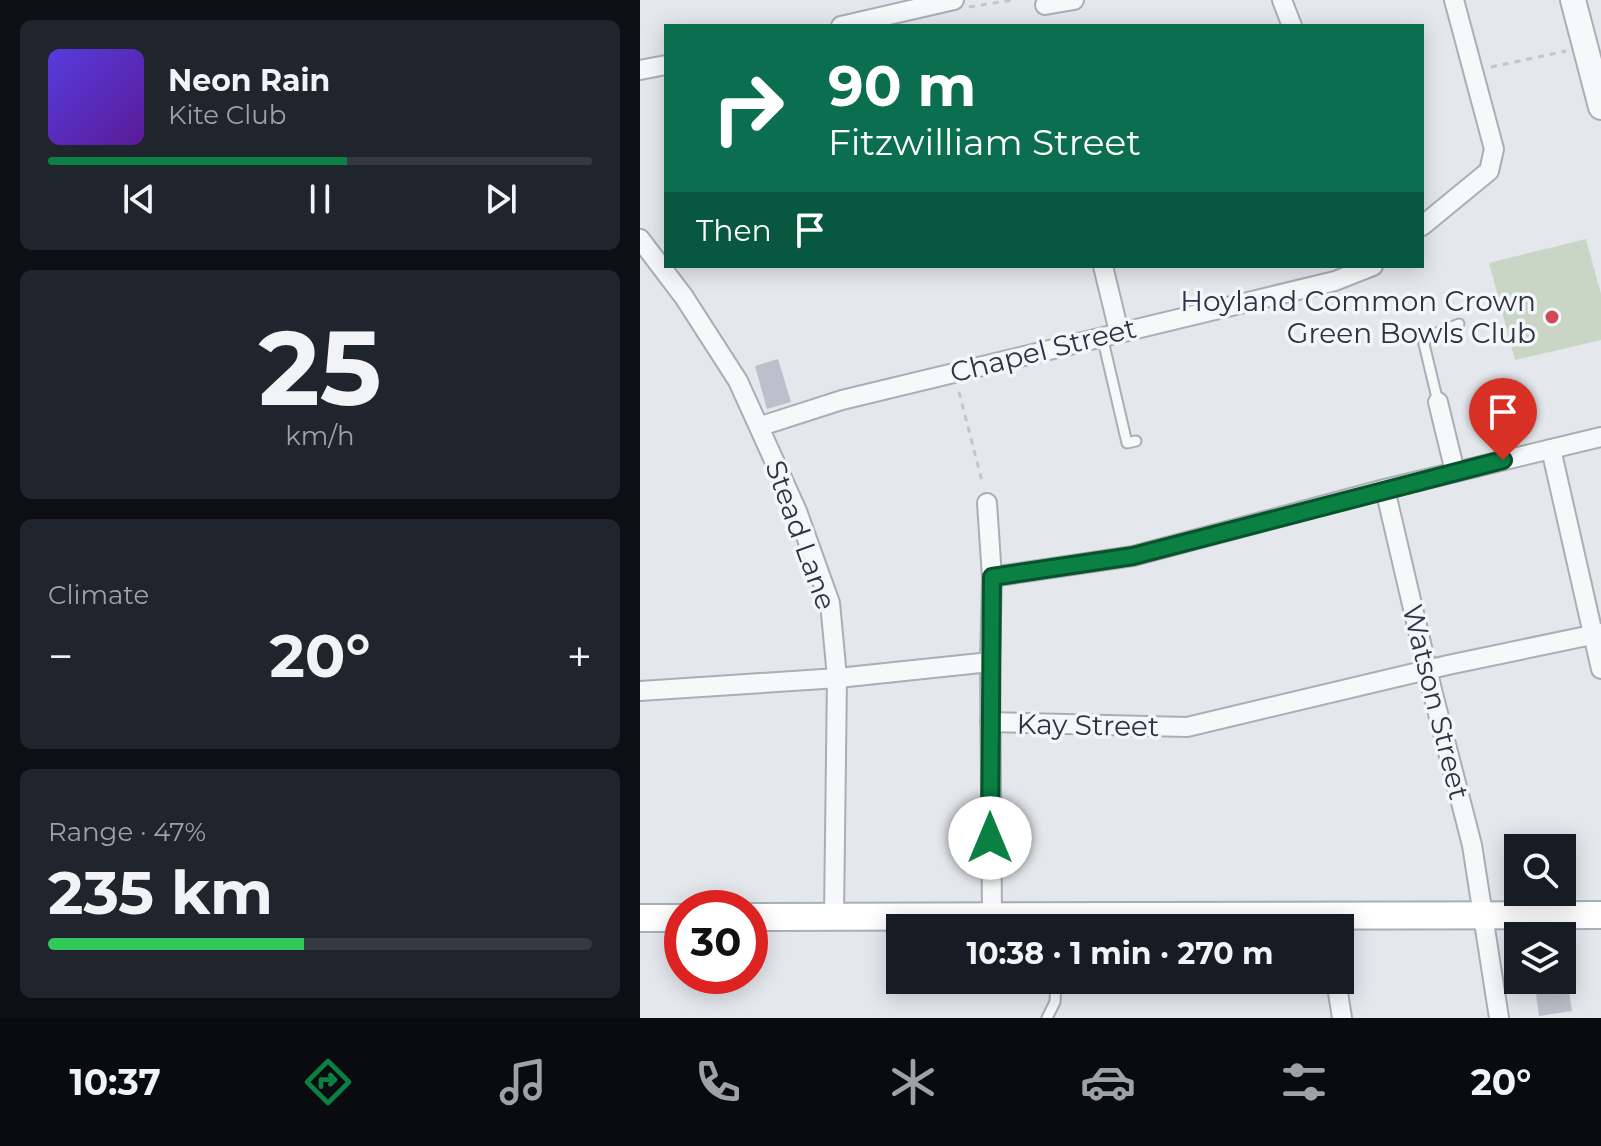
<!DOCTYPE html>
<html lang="en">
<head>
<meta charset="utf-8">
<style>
	body { margin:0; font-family:Montserrat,sans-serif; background:#20242c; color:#f1f3f6; height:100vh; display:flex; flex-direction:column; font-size:30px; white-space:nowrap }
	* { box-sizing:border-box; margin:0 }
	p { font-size:26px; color:#9ea1a6 }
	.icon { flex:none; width:44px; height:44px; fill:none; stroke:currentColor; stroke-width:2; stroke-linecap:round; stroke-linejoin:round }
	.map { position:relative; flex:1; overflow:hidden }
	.panel { display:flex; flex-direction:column; gap:20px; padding:20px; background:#0d0f14; width:640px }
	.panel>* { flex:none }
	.banner { position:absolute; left:24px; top:24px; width:760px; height:244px; border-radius:0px; box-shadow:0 4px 20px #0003; background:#0b6e4f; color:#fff; overflow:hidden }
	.buttons { position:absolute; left:864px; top:834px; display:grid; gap:16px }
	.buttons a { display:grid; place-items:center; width:72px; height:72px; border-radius:0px; background:#171b24; box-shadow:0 4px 20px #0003; font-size:40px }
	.speed { position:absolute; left:24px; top:890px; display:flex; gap:16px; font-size:40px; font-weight:700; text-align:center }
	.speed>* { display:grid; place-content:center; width:104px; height:104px; border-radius:50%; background:#171b24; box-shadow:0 4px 20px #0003; line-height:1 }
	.speed .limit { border:12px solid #d22; background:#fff; color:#111 }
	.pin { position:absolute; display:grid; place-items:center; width:68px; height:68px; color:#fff; margin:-82px -34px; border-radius:50% 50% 50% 0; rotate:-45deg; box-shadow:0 0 8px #0007 }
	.pin .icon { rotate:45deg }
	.me { position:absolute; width:88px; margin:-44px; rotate:0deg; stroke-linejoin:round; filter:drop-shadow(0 0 6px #0008) }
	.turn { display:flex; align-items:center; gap:28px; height:168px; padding:0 32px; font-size:36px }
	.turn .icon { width:104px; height:104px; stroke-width:2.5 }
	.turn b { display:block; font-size:56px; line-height:68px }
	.then { display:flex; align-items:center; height:76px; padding:0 32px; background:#0003; gap:16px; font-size:30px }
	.big { font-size:60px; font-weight:700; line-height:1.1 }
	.panel .tile { flex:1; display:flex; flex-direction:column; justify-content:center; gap:12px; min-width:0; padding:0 28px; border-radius:12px; background:#20242c }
	.panel .dial { align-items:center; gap:0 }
	.dial b { font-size:104px; line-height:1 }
	.song { display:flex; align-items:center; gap:24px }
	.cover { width:96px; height:96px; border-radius:12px; background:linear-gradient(135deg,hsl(250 70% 55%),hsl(270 70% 35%)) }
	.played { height:8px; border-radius:4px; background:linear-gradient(90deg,#0b8043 55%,#363941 55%) }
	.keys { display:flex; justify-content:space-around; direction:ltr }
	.heat { display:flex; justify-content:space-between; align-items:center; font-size:44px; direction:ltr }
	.charge { height:12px; border-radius:6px; background:linear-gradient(90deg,#34c759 47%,#363941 0) }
	.trip { position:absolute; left:246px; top:914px; width:468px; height:80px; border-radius:0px; background:#171b24; box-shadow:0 4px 20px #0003; font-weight:700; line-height:80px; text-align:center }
	.tab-bar { display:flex; height:128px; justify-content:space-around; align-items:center; background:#090b0e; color:#9ea1a6 }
	.tab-bar .icon { width:56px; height:56px }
	.tab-bar .on { color:#0b8043 }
	.tab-bar b { font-size:36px; color:#f1f3f6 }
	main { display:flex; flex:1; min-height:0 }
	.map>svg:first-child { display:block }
</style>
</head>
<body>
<main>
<section class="panel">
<div class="tile">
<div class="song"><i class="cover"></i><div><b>Neon Rain</b><p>Kite Club</p></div></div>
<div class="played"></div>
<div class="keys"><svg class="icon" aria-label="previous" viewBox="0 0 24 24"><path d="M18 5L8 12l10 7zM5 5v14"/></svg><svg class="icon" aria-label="pause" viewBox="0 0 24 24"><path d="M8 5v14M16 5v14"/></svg><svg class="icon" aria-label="next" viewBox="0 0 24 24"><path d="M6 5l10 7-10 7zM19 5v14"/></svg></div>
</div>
<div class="tile dial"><b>25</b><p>km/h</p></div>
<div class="tile"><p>Climate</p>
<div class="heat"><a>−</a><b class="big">20°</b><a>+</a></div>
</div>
<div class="tile"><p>Range · 47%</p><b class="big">235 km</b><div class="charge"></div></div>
</section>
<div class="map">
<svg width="961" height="1018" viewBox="0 0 961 1018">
	<rect width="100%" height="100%" fill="#e4e7ec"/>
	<polygon fill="#c9d6c5" points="946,239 961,294 961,340 875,360 849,263"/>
	<g fill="#bbc0ca">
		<polygon points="138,359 151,402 127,409 115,366"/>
		<polygon points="878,951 878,974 873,975 870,952"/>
		<polygon points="924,956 932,1011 899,1016 894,980 922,980"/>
	</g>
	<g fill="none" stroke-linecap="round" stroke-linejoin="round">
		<g stroke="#a9aeb7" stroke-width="13">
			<g id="service">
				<polyline points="462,336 487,443 496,441"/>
				<polyline points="798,402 784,344 787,337 819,324"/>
				<polyline points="407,1018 415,1002 416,980"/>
			</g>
		</g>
		<g stroke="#a9aeb7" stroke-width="22">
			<g id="minor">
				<polyline points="642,0 652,26"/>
				<polyline points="405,5 434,0"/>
				<polyline points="201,26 314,0"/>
				<polyline points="0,70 26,65"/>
				<polyline points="782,226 849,171 854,149 814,0"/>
				<polyline points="0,239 44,297 98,381 157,511 190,603 197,677 194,916"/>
				<polyline points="463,266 479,332"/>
				<polyline points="798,402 815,472"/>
				<polyline points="121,426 202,400 695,281 733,266"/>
				<polyline points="911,449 961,669"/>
				<polyline points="745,489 792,690 832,845 859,1018"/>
				<polyline points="347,503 352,577 350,662 352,917"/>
				<polyline points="352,577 493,556 745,489 961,437"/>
				<polyline points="0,691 198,678 350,662"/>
				<polyline points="350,722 547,727 808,665 961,633"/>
				<polyline points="696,980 702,1018"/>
			</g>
		</g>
		<g stroke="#a9aeb7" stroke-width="28">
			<polyline id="tertiary" points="933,0 961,107"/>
		</g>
		<g stroke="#a9aeb7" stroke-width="30">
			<g id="secondary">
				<polyline points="110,917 961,915"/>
				<polyline points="0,918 42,918"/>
			</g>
		</g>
		<g stroke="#c2c5cb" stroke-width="3" stroke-dasharray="6 6" stroke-linecap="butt">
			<polyline points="329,7 373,0"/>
			<polyline points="851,67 926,51"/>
			<polyline points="319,392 343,485"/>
		</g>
		<use href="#service" stroke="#f7f8fa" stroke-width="9"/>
		<use href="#minor" stroke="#f7f8fa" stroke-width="18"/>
		<use href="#tertiary" stroke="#f7f8fa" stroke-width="24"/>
		<use href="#secondary" stroke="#fff" stroke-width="26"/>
	</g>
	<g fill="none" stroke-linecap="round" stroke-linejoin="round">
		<g stroke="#07532c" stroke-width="20">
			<polyline id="route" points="350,838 352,577 493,556 863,460"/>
		</g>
		<use href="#route" stroke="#0b8043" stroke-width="14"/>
	</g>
	<circle fill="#d1495b" stroke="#f4f6f9" stroke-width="3" cx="912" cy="317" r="8"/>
	<g text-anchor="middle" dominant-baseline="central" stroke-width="7" stroke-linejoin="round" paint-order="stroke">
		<g font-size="28" fill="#2b3445" stroke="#f4f6f9" text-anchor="end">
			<text x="896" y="301">Hoyland Common Crown<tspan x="896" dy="32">Green Bowls Club</tspan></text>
		</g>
		<g font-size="28" fill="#2b3445" stroke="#f4f6f9">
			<text transform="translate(403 350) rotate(-14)">Chapel Street</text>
			<text transform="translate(161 535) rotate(70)">Stead Lane</text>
			<text transform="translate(796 702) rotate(76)">Watson Street</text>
			<text transform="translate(448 725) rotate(1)">Kay Street</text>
		</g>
	</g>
</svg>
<div class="buttons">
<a><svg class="icon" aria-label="search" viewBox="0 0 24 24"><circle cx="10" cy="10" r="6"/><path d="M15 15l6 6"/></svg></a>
<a><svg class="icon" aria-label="layers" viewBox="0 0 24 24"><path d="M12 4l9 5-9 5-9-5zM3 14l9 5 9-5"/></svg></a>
</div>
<div class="speed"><div class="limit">30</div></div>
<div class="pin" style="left:863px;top:460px;background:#d93025"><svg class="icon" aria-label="arrive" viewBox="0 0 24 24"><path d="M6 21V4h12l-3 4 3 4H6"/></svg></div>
<svg class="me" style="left:350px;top:838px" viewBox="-20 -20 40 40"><circle r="19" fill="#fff"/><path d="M0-13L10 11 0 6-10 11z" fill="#0b8043"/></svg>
<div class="trip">10:38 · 1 min · 270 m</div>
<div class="banner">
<div class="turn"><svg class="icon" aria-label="right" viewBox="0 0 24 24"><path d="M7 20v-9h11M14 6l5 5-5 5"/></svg><div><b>90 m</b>Fitzwilliam Street</div></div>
<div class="then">Then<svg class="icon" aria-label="arrive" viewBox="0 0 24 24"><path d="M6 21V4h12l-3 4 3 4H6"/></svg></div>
</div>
</div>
</main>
<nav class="tab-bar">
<b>10:37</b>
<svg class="icon on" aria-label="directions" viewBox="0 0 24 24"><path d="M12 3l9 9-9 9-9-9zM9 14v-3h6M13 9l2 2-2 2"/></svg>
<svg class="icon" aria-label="music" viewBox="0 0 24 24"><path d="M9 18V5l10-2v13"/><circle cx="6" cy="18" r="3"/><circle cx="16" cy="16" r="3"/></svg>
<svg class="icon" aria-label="phone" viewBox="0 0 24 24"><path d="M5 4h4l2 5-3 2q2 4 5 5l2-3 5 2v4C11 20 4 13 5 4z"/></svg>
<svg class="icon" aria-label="climate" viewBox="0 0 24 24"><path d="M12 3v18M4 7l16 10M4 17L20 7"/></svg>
<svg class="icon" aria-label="car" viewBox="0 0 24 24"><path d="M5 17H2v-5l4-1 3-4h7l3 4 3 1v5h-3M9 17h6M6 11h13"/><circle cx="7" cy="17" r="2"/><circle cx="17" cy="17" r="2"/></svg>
<svg class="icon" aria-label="filters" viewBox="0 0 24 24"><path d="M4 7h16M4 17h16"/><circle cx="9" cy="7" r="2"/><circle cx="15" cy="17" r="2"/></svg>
<b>20°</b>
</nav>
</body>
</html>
